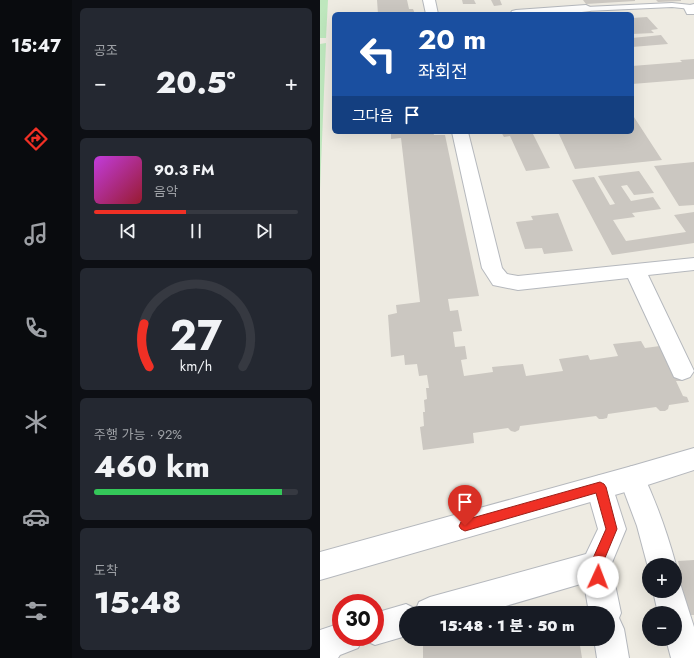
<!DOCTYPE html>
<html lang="ko">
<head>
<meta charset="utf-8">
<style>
	body { margin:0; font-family:Jost,"Noto Sans KR",sans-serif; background:#242831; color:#f1f3f6; height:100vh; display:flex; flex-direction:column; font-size:15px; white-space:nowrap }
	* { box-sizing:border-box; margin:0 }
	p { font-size:13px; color:#9ea1a6 }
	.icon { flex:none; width:22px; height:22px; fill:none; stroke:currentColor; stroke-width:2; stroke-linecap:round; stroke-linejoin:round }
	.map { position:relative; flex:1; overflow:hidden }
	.details { display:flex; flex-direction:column; gap:8px; padding:8px; background:#0d0f14; width:248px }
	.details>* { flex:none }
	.hud { position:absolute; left:12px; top:12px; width:302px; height:122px; border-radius:6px; box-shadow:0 4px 16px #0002; background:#1a4fa0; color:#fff; overflow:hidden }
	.fabs { position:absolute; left:322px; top:558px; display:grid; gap:8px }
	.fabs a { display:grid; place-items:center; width:40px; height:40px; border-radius:50%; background:#171b24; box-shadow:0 4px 16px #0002; font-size:20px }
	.speed { position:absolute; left:12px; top:594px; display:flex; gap:8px; font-size:20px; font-weight:700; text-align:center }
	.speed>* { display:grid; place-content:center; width:52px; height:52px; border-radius:50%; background:#171b24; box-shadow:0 4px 16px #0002; line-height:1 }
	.speed .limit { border:6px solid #d22; background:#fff; color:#111 }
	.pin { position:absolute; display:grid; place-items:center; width:34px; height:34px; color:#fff; margin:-41px -17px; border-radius:50% 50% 50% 0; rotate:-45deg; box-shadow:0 0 4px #0007 }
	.pin .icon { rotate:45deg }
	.me { position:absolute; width:44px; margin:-22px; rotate:2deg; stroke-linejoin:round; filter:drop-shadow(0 0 3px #0008) }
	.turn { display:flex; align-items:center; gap:14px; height:84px; padding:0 20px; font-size:18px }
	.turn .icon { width:52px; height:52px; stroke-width:2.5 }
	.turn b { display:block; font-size:28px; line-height:34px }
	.then { display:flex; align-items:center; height:38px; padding:0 20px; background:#0003; gap:8px; font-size:15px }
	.big { font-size:30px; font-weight:800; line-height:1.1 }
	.details .widget { flex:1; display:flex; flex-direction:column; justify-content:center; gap:6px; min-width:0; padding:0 14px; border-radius:6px; background:#242831 }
	.details .dial { align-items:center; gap:0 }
	.dial svg { height:104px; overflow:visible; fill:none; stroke:#363941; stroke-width:7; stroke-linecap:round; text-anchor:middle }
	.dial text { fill:#f1f3f6; stroke:none }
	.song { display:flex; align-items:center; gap:12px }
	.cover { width:48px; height:48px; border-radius:6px; background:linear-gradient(135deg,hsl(290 70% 55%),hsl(350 70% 35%)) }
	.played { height:4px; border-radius:2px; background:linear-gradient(90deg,#f03025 45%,#363941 45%) }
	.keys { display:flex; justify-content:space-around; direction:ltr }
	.heat { display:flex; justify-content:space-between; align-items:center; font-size:22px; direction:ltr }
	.charge { height:6px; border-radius:3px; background:linear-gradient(90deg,#34c759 92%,#363941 0) }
	.trip { position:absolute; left:79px; top:606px; width:216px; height:40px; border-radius:20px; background:#171b24; box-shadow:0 4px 16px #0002; font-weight:800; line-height:40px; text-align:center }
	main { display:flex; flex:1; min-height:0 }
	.tab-bar { display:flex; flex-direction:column; width:72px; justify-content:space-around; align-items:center; background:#090b0e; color:#9ea1a6 }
	.tab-bar .icon { width:28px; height:28px }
	.tab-bar .selected { color:#f03025 }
	.tab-bar b { font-size:18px; color:#f1f3f6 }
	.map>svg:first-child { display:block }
</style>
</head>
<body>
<main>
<nav class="tab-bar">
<b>15:47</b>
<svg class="icon selected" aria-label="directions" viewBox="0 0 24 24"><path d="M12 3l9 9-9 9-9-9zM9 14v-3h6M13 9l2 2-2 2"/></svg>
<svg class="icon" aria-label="music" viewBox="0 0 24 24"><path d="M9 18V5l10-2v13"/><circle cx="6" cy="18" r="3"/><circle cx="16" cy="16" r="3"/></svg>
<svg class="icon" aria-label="phone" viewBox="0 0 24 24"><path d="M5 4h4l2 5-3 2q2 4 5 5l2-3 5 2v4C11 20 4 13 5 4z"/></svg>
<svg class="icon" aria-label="climate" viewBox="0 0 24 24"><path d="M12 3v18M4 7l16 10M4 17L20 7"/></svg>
<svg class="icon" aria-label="car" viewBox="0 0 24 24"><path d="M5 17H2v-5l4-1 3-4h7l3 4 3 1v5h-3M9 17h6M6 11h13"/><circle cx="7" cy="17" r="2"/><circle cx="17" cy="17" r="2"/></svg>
<svg class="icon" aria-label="filters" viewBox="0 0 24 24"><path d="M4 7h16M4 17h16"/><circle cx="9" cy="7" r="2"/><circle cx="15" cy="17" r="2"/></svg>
</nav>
<section class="details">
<div class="widget"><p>공조</p>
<div class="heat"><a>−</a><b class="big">20.5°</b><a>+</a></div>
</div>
<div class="widget">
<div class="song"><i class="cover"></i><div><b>90.3 FM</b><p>음악</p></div></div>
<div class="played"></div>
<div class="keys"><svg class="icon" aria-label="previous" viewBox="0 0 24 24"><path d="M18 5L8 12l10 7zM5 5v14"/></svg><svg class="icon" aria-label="pause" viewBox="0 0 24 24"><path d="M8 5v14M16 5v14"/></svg><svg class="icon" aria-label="next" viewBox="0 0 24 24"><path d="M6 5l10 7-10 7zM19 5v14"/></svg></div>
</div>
<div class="widget dial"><svg viewBox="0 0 100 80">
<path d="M14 69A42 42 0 1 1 86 69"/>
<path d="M14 69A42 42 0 0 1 10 36" stroke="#f03025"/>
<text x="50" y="56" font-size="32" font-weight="700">27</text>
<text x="50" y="72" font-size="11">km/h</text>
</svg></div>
<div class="widget"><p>주행 가능 · 92%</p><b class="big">460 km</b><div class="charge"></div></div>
<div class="widget"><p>도착</p><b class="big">15:48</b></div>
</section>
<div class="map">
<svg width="374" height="658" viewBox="0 0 374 658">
	<rect width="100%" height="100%" fill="#eeebe2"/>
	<g fill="#bee7bd">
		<polygon points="0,0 8,0 6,38 0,38"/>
		<polygon points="6,43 0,189 0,44"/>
	</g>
	<g fill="#cbc7c1">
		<polygon points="57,0 87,0 89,9 93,9 95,14 58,14"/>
		<polygon points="142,0 154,0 156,4 143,4"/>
		<polygon points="171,0 180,0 182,5 174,6"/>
		<polygon points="263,0 315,0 315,1 266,4"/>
		<polygon points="336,0 361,0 361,1 338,2"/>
		<polygon points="327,17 338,29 331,30 334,33 312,34 312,21 314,21 312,18"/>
		<polygon points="341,35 348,44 312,47 312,38"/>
		<polygon points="374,59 374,79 312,84 312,66 362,62 360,60"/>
		<polygon points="312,114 342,160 255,169 238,132 312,132"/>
		<polygon points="71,132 113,132 114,135 125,135 159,296 128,299 130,311 138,310 142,331 133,332 135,347 145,346 147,359 141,360 144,376 173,372 172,367 203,364 206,376 243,371 239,359 268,355 270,360 298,356 293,344 321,341 325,348 340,346 356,367 362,381 356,381 363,396 367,397 369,402 349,405 348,409 345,411 340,411 336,407 288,414 287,418 283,419 279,419 276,416 200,426 199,430 195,432 191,431 188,428 153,433 154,443 103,450 100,427 104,426 103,412 105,412 104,400 107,399 106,388 109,388 107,375 99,376 97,364 85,365 84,355 71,357 68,315 77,313 76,305 100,302 81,138 71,139"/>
		<polygon points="181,132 216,132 217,133 213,134 230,168 206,171 190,136 184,137"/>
		<polygon points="374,162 374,205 359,206 334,166"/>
		<polygon points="319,171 334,193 314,195 307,185 301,186 311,201 333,197 341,209 312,213 315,217 293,220 306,241 366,232 354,215 374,212 374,243 292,255 252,180 274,177 290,205 295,204 278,176"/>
		<polygon points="238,213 253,251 224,254 222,248 205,249 196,222 213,220 211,216"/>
		<polygon points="374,560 374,615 367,615 355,577 362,576 358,561"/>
		<polygon points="116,639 259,639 262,658 103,658 103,643 116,641"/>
	</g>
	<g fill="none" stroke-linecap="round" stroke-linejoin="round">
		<g stroke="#b5b8bd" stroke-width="2">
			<polygon id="service" points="352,3 371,5 374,7 371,9 352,7 266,11 263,9 266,7"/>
		</g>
		<g stroke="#b5b8bd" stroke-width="2">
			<g id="minor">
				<polygon points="103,0 115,0 118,14 106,14"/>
				<polygon points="374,4 374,14 367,14 364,8 366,6"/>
				<polygon points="266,5 270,7 272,9 270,11 245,14 190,14 192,11 196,10"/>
				<polygon points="132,132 148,132 182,268 187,274 198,276 374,258 374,270 328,275 374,371 370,377 362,380 354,377 308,278 198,290 173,285 162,268"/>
				<path d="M312,466L321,470C336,501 347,532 356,565L355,567V565H329V571L317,526L299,478L303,470Z"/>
				<polygon points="280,475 290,479 306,529 291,565 301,613 299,618 304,629 309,658 277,658 274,639 288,639 288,613 269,613 264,583 162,613 86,613 86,636 55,645 44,640 43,638 38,648 20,655 18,658 0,658 0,630 21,623 21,637 55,637 55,613 86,604 96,609 99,602 110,597 266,554 278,529 266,487 270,479"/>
				<polygon points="355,579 359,580 374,627 374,658 351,658 346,639 355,639 355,613 338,613 333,591 355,591"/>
			</g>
		</g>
		<g stroke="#b5b8bd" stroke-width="2">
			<polygon id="tertiary" points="374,448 374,470 312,490 0,580 0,552 312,466"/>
		</g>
		<use href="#service" fill="#fff" fill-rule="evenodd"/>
		<use href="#minor" fill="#fff" fill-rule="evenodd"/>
		<use href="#tertiary" fill="#fff" fill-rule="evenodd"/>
	</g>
	<polygon fill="#f03025" stroke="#9c1f18" points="280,482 284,484 286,487 297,529 282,565 285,577 283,582 278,583 274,582 270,565 286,529 276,493 145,531 141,529 139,526 141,522 145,520"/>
</svg>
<div class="fabs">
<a>+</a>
<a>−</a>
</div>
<div class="speed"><div class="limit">30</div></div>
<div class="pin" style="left:145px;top:526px;background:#d93025"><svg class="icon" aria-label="arrive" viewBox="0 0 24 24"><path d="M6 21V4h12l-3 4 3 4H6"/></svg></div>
<svg class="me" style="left:278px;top:577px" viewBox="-20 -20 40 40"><circle r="19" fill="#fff"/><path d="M0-13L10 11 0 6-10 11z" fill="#f03025"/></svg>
<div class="trip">15:48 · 1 분 · 50 m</div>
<div class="hud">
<div class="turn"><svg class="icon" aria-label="left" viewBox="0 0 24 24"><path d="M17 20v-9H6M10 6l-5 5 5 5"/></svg><div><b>20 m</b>좌회전</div></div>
<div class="then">그다음<svg class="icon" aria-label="arrive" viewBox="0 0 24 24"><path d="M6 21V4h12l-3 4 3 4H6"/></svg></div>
</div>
</div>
</main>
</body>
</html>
